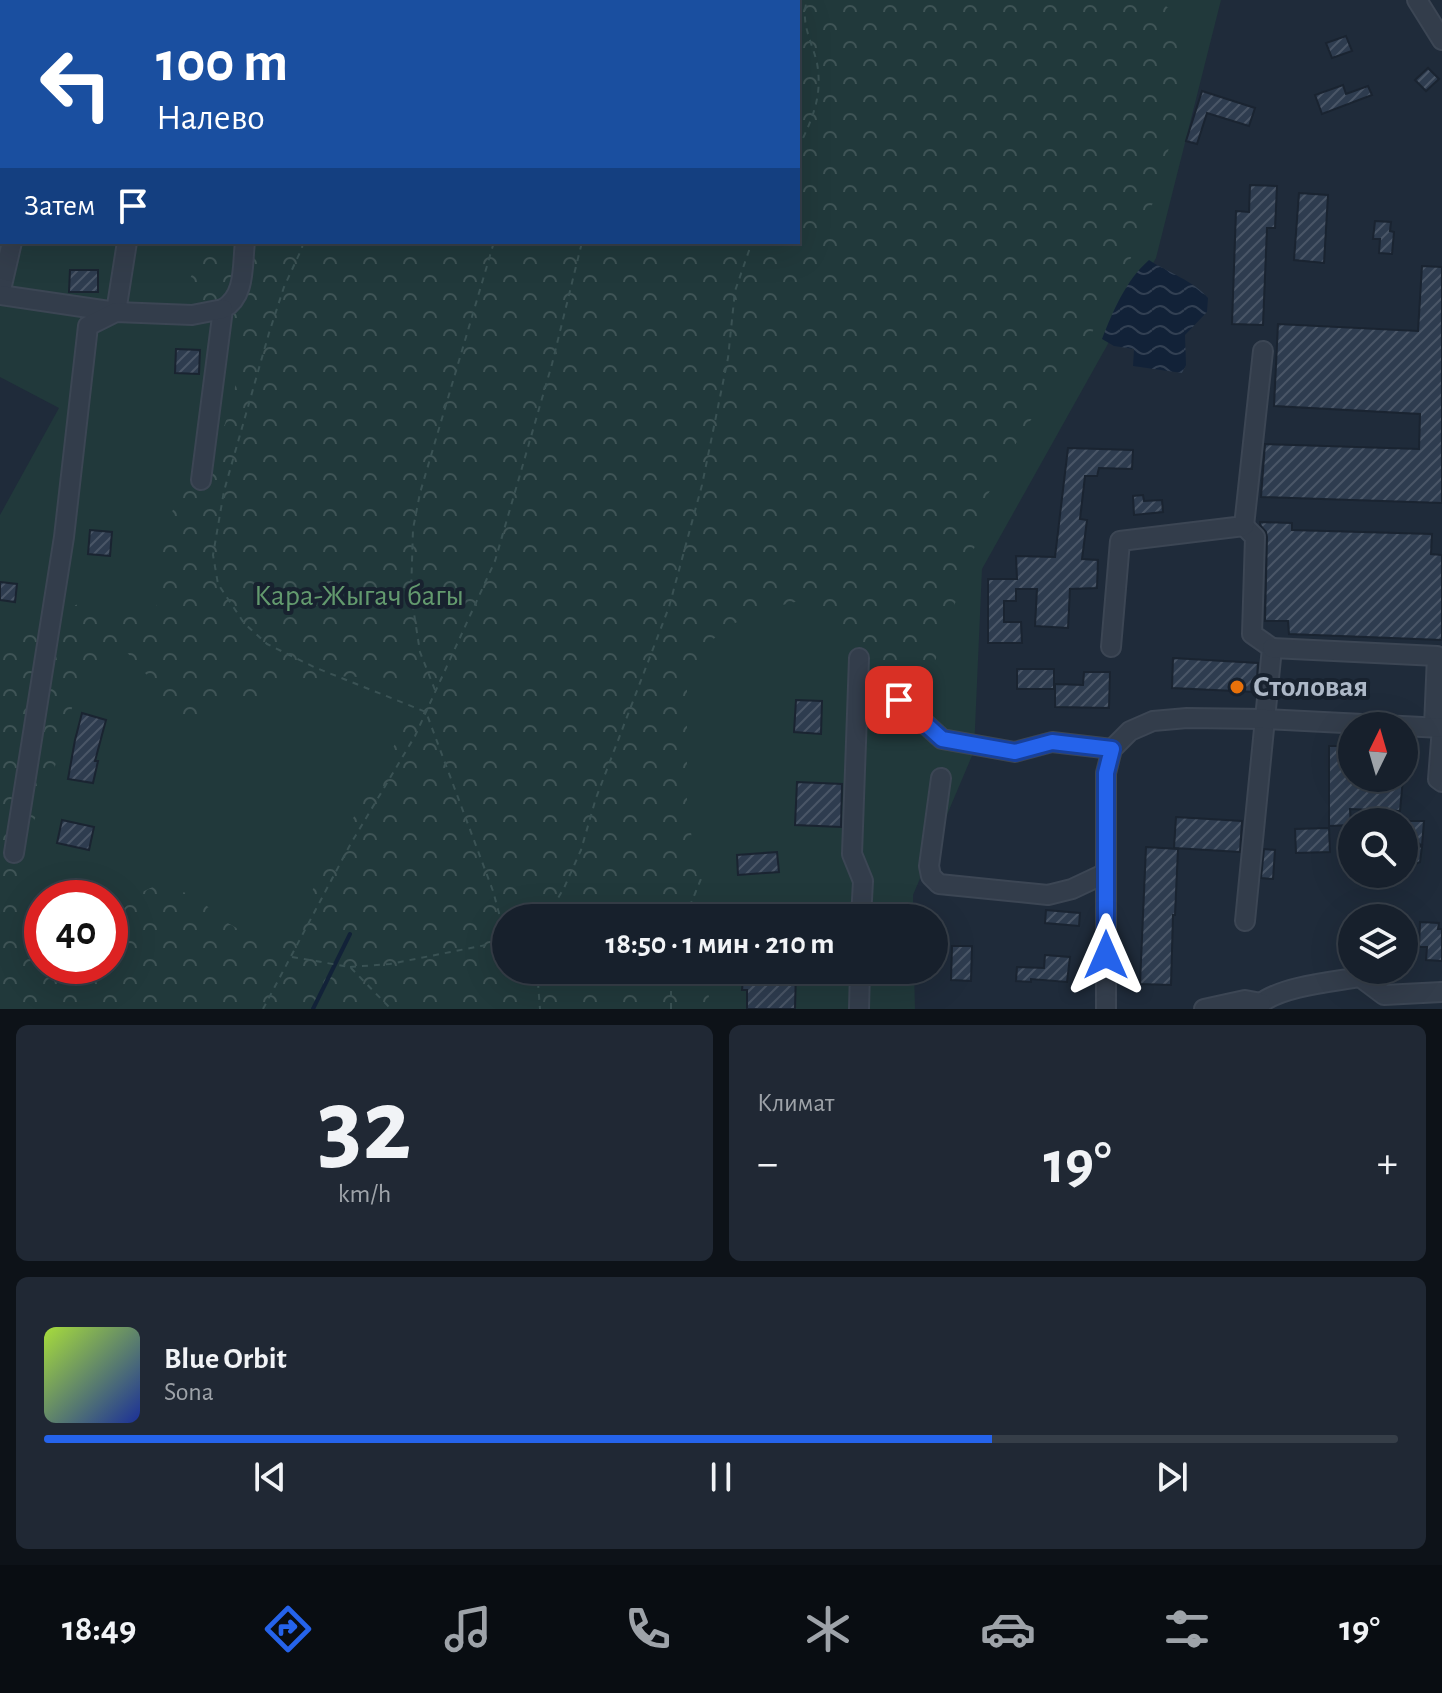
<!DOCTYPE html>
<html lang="ru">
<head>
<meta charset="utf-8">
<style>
	body { margin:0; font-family:"Alegreya Sans",sans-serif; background:#202834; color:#f1f3f6; height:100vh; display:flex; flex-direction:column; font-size:30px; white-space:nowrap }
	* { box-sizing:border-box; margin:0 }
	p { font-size:26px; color:#9ea3a9 }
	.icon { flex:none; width:44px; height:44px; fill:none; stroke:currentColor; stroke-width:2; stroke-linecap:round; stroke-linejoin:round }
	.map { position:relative; height:1009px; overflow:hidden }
	.details { display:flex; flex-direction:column; gap:16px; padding:16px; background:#0d1218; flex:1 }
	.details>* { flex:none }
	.guide { position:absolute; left:0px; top:0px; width:800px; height:244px; box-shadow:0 8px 32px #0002,0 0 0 2px #363e48; background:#1a4fa0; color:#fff; overflow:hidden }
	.needle { width:52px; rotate:5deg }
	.buttons { position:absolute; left:1338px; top:712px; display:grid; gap:16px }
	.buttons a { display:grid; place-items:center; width:80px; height:80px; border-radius:50%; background:#17202c; box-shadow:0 8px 32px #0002,0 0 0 2px #363e48; font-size:40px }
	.speed { position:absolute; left:24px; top:880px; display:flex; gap:16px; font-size:40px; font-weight:700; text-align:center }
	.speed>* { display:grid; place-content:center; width:104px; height:104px; border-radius:50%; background:#17202c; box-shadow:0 8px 32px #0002,0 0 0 2px #363e48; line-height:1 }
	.speed .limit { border:12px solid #d22; background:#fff; color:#111 }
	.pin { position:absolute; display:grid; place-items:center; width:68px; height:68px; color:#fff; margin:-34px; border-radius:16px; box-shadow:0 4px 12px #0006 }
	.me { position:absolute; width:88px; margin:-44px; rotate:0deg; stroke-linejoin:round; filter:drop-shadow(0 0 6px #0008) }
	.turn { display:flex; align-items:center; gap:28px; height:168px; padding:0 24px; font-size:36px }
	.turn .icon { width:104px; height:104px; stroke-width:2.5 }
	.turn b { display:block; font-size:56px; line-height:68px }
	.then { display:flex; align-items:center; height:76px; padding:0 24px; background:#0003; gap:16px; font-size:30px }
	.big { font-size:60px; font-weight:700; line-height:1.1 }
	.details .widget { flex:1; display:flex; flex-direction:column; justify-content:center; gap:12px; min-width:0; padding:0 28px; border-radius:12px; background:#202834 }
	.details .dial { align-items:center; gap:0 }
	.dial b { font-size:104px; line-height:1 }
	.song { display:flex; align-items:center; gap:24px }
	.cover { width:96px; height:96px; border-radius:12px; background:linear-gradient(135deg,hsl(80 70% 55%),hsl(230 70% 35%)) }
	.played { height:8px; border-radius:4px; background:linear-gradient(90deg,#2563eb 70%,#363e48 70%) }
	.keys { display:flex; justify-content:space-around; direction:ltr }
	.heat { display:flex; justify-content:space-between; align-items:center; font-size:44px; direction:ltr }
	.details .tiles { flex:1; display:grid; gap:16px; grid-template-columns:1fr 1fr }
	.widget:last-child { grid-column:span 2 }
	.trip { position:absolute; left:492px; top:904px; width:456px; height:80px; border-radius:40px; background:#17202c; box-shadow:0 8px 32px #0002,0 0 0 2px #363e48; font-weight:700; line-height:80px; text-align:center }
	.tab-bar { display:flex; height:128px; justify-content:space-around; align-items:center; background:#090d12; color:#9ea3a9 }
	.tab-bar .icon { width:56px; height:56px }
	.tab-bar .active { color:#2563eb }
	.tab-bar b { font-size:36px; color:#f1f3f6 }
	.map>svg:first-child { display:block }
</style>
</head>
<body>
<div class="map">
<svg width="1442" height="1009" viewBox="0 0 1442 1009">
	<defs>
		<pattern id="forest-crowns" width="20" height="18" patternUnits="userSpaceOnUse" patternTransform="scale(2)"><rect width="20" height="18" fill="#21393b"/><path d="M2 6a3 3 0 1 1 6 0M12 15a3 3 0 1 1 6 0" fill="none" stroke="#3f5456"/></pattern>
		<pattern id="water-waves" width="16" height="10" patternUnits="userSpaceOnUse" patternTransform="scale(2)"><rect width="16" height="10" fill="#122238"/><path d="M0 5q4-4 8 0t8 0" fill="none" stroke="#324053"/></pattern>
		<pattern id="building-hatch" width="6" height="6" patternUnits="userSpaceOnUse" patternTransform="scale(2)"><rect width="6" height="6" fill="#2e3c4f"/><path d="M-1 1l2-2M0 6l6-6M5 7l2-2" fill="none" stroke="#4a5667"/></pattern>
	</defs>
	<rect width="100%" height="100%" fill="#1f2b3a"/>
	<path fill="#21393b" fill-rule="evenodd" d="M0,0H1221L1156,258L982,569L974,751L913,895V918H506V970H914L915,1009H0V515L59,408L0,377ZM2,2H798V242H2ZM42,898H110V966H42Z"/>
	<path fill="url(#forest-crowns)" fill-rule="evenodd" d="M432,0H1157L1170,9L1185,46L1176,122L1156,195L1126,270L1109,304L1071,367L1024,429L982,505L977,540L932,670L884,669L833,618L799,601L762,610L727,627L700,651L687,688V800L696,872L707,918H506V970H707L706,985L712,1009H0V647L15,634L82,602L119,613L156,610L162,574L163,537L175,504L218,444L230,409L238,374L237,340L213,313L183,291L210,242H798V2H432ZM124,649L160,690V707L165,724L329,676L424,679L423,694L412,714L291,928L277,940H258L226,922L195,896L159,884L142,892L114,917L110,919V966H42V921L24,907L18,888L22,847L47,792L70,718L77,682L105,656Z"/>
	<path fill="url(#water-waves)" d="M1149,260C1167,272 1194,281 1208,298L1207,312L1185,335L1186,365L1182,373L1133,366L1134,349L1114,346L1102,339C1113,311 1126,280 1149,260Z"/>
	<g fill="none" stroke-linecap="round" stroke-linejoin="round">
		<polyline stroke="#122238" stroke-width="4" points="313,1009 350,934"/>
	</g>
	<g fill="url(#building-hatch)" stroke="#1a2431" stroke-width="2">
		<polygon points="1346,36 1352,51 1332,58 1326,43"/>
		<polygon points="1428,68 1439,79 1426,91 1415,80"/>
		<polygon points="1343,85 1346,94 1368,86 1372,95 1322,114 1315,95"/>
		<polygon points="1202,91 1255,108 1249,126 1207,113 1197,144 1186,141"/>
		<polygon points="1250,185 1277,186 1275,228 1267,228 1263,325 1232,324 1236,211 1249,212"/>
		<polygon points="1299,193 1328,195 1324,263 1294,260"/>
		<polygon points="1375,221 1391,222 1390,231 1394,232 1392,254 1379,253 1380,239 1373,239"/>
		<polygon points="1422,266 1442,267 1442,503 1261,497 1265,444 1419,449 1420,414 1274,406 1278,324 1418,331"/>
		<polygon points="70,270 98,270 98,292 69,292"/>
		<polygon points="176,349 200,350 199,374 175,373"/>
		<polygon points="1068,448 1133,450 1132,469 1099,468 1097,476 1085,476 1080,519 1087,520 1082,559 1098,560 1097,588 1070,589 1068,628 1035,626 1037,589 1016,589 1016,601 1004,601 1004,622 1021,622 1022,643 988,643 988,579 1017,579 1016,556 1055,557"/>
		<polygon points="1143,495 1144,501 1162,500 1163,512 1134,515 1133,496"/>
		<polygon points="1260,522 1292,523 1292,530 1432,534 1431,554 1442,555 1442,640 1289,634 1288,621 1265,621 1267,537 1266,532 1260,525"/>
		<polygon points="90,530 112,532 110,556 88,554"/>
		<polygon points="0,582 17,584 15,602 0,600"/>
		<polygon points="1173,658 1258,663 1256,692 1172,688"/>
		<rect x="1017" y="669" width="37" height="20"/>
		<polygon points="1084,672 1110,672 1109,708 1055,707 1055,684 1083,685"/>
		<polygon points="796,700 822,701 821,734 794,732"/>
		<polygon points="82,713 106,720 95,761 98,761 93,783 68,779 75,740"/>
		<polygon points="1329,746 1352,746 1352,778 1403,778 1400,811 1350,809 1351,825 1329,826"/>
		<polygon points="797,782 842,784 841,827 795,825"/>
		<polygon points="1176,817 1242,821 1240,852 1174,848"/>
		<polygon points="62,820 94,827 89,850 57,843"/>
		<polygon points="1410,821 1424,821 1422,846 1408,834"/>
		<polygon points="1329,828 1330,852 1296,853 1295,829"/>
		<polygon points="1422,846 1420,862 1404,869 1404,852"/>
		<polygon points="1146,847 1178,849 1175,915 1173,915 1171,985 1140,984"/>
		<polygon points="1264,849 1275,850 1273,879 1261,878"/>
		<polygon points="777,852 779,872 738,875 737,855"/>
		<polygon points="1046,910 1080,913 1079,926 1045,923"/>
		<polygon points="1420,922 1439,923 1438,929 1442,929 1442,961 1426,960 1427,947 1419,947"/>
		<polygon points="952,946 972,946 971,981 951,980"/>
		<polygon points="1045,955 1070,957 1067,982 1031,979 1031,982 1016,981 1017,967 1044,968"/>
		<polygon points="744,970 796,970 795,1009 747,1009 747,990 742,990"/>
	</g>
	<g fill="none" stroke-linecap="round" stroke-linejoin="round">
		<g stroke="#3c4654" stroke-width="22">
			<g id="minor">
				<polyline points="1417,0 1442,40"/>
				<polyline points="38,2 38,0"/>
				<polyline points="146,2 146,0"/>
				<polyline points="270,2 270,0"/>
				<polyline points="0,294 12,242"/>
				<polyline points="0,295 116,312 127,242"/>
				<path d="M201,480L223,309C246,296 242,266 245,242"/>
				<polyline points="1244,526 1255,537 1252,634 1272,648 1245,921"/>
				<polyline points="1111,647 1120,541 1244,526 1263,351"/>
				<polyline points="1272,648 1437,656 1434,727"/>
				<polyline points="859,658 852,854 863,881 861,918"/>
				<polyline points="899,700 942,739 1015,752 1052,742 1112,749"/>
				<polyline points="1442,728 1438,779 1442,782"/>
				<polyline points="941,778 929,866 931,876 939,884 1048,895 1072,889 1106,873"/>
				<polyline points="14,853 64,537 88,326 116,312 192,315 223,309"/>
				<path d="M1261,1003C1284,986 1332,982 1360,977L1384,995L1442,992"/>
				<polyline points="859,1009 860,970"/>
				<polyline points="1106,1009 1106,773 1112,749 1130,731 1153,721 1187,718 1266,719 1442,728"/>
				<polyline points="1204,1009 1245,1000 1261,1003 1259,1009"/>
			</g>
		</g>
		<g stroke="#3a5254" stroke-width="2" stroke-dasharray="6 6" stroke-linecap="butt">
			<polyline points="362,0 362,2"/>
			<polyline points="555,2 555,0"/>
			<polyline points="616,2 616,0"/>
			<path d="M798,149C812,119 823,97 817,63C812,41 800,24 807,0"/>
			<polyline points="303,242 302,248 284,287 269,333 224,491 213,555 218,584 244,623 267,644 314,667 426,712 493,891 506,939"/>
			<polyline points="876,676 888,689"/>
			<polyline points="435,690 420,652 411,594 413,529 420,493 494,242"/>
			<polyline points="546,918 564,888 581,850 596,798 669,607 702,485 728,358 735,291 752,242"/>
			<polyline points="685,918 703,874"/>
			<polyline points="292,957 350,967 391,1009"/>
			<polyline points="350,967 390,964 506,941"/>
			<polyline points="537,970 540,1009"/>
			<polyline points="263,1009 350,845 415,736 495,561 552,364 582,242"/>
			<polyline points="671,1009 671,970"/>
		</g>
		<use href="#minor" stroke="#333d4b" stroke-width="18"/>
	</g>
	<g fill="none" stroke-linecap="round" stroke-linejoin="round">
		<g stroke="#184099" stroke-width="20">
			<polyline id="route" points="899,700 942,739 1015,752 1052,742 1112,749 1106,773 1106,955"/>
		</g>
		<use href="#route" stroke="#2563eb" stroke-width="14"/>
	</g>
	<circle fill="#e8710a" stroke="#18222f" stroke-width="3" cx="1237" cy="687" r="8"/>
	<g text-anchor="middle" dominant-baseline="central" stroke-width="8" stroke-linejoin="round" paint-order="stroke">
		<g font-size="30" fill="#639a6e" stroke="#18222f">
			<text x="359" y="596">Кара-Жыгач багы</text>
		</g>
		<g font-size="30" font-weight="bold" fill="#adb8c7" stroke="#18222f" text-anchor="start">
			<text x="1253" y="687">Столовая</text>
		</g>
	</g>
</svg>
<div class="buttons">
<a><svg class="needle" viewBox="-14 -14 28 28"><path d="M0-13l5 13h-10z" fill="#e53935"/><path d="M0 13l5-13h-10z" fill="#9ea3a9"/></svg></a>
<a><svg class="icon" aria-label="search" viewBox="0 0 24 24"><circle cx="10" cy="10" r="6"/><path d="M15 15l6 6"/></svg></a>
<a><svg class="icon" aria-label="layers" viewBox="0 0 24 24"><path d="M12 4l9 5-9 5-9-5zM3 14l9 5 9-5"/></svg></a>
</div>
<div class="speed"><div class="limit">40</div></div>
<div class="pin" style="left:899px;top:700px;background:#d93025"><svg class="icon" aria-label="arrive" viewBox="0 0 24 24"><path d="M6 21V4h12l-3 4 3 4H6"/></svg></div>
<svg class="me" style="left:1106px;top:955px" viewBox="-20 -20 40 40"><path d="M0-17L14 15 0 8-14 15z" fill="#2563eb" stroke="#fff" stroke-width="4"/></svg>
<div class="trip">18:50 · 1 мин · 210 m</div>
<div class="guide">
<div class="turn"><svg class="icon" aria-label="left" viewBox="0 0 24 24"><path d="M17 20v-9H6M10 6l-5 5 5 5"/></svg><div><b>100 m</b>Налево</div></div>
<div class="then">Затем<svg class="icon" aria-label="arrive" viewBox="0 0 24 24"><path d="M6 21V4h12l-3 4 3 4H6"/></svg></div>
</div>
</div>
<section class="details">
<div class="tiles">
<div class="widget dial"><b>32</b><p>km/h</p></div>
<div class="widget"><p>Климат</p>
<div class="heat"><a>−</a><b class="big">19°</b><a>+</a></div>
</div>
<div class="widget">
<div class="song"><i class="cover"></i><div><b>Blue Orbit</b><p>Sona</p></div></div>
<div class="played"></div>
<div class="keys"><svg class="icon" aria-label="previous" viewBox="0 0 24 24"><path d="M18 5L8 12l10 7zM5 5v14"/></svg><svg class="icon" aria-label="pause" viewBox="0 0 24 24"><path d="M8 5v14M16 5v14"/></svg><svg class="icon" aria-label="next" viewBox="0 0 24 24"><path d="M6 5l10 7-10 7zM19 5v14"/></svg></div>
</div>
</div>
</section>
<nav class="tab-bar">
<b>18:49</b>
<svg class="icon active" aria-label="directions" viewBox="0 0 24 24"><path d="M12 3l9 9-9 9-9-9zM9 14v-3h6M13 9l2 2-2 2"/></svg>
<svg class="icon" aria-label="music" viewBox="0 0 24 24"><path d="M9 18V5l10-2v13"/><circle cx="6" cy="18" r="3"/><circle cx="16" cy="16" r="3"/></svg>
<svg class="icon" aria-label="phone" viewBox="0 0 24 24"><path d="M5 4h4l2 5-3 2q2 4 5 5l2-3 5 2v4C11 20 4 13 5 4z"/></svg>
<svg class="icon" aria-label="climate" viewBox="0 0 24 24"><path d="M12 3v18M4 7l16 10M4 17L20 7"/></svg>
<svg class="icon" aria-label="car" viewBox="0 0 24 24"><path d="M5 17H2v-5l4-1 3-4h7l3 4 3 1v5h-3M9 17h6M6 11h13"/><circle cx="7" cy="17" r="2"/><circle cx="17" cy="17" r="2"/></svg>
<svg class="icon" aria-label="filters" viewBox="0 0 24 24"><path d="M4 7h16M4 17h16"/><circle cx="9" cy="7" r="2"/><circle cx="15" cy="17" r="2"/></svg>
<b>19°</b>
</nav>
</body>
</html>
